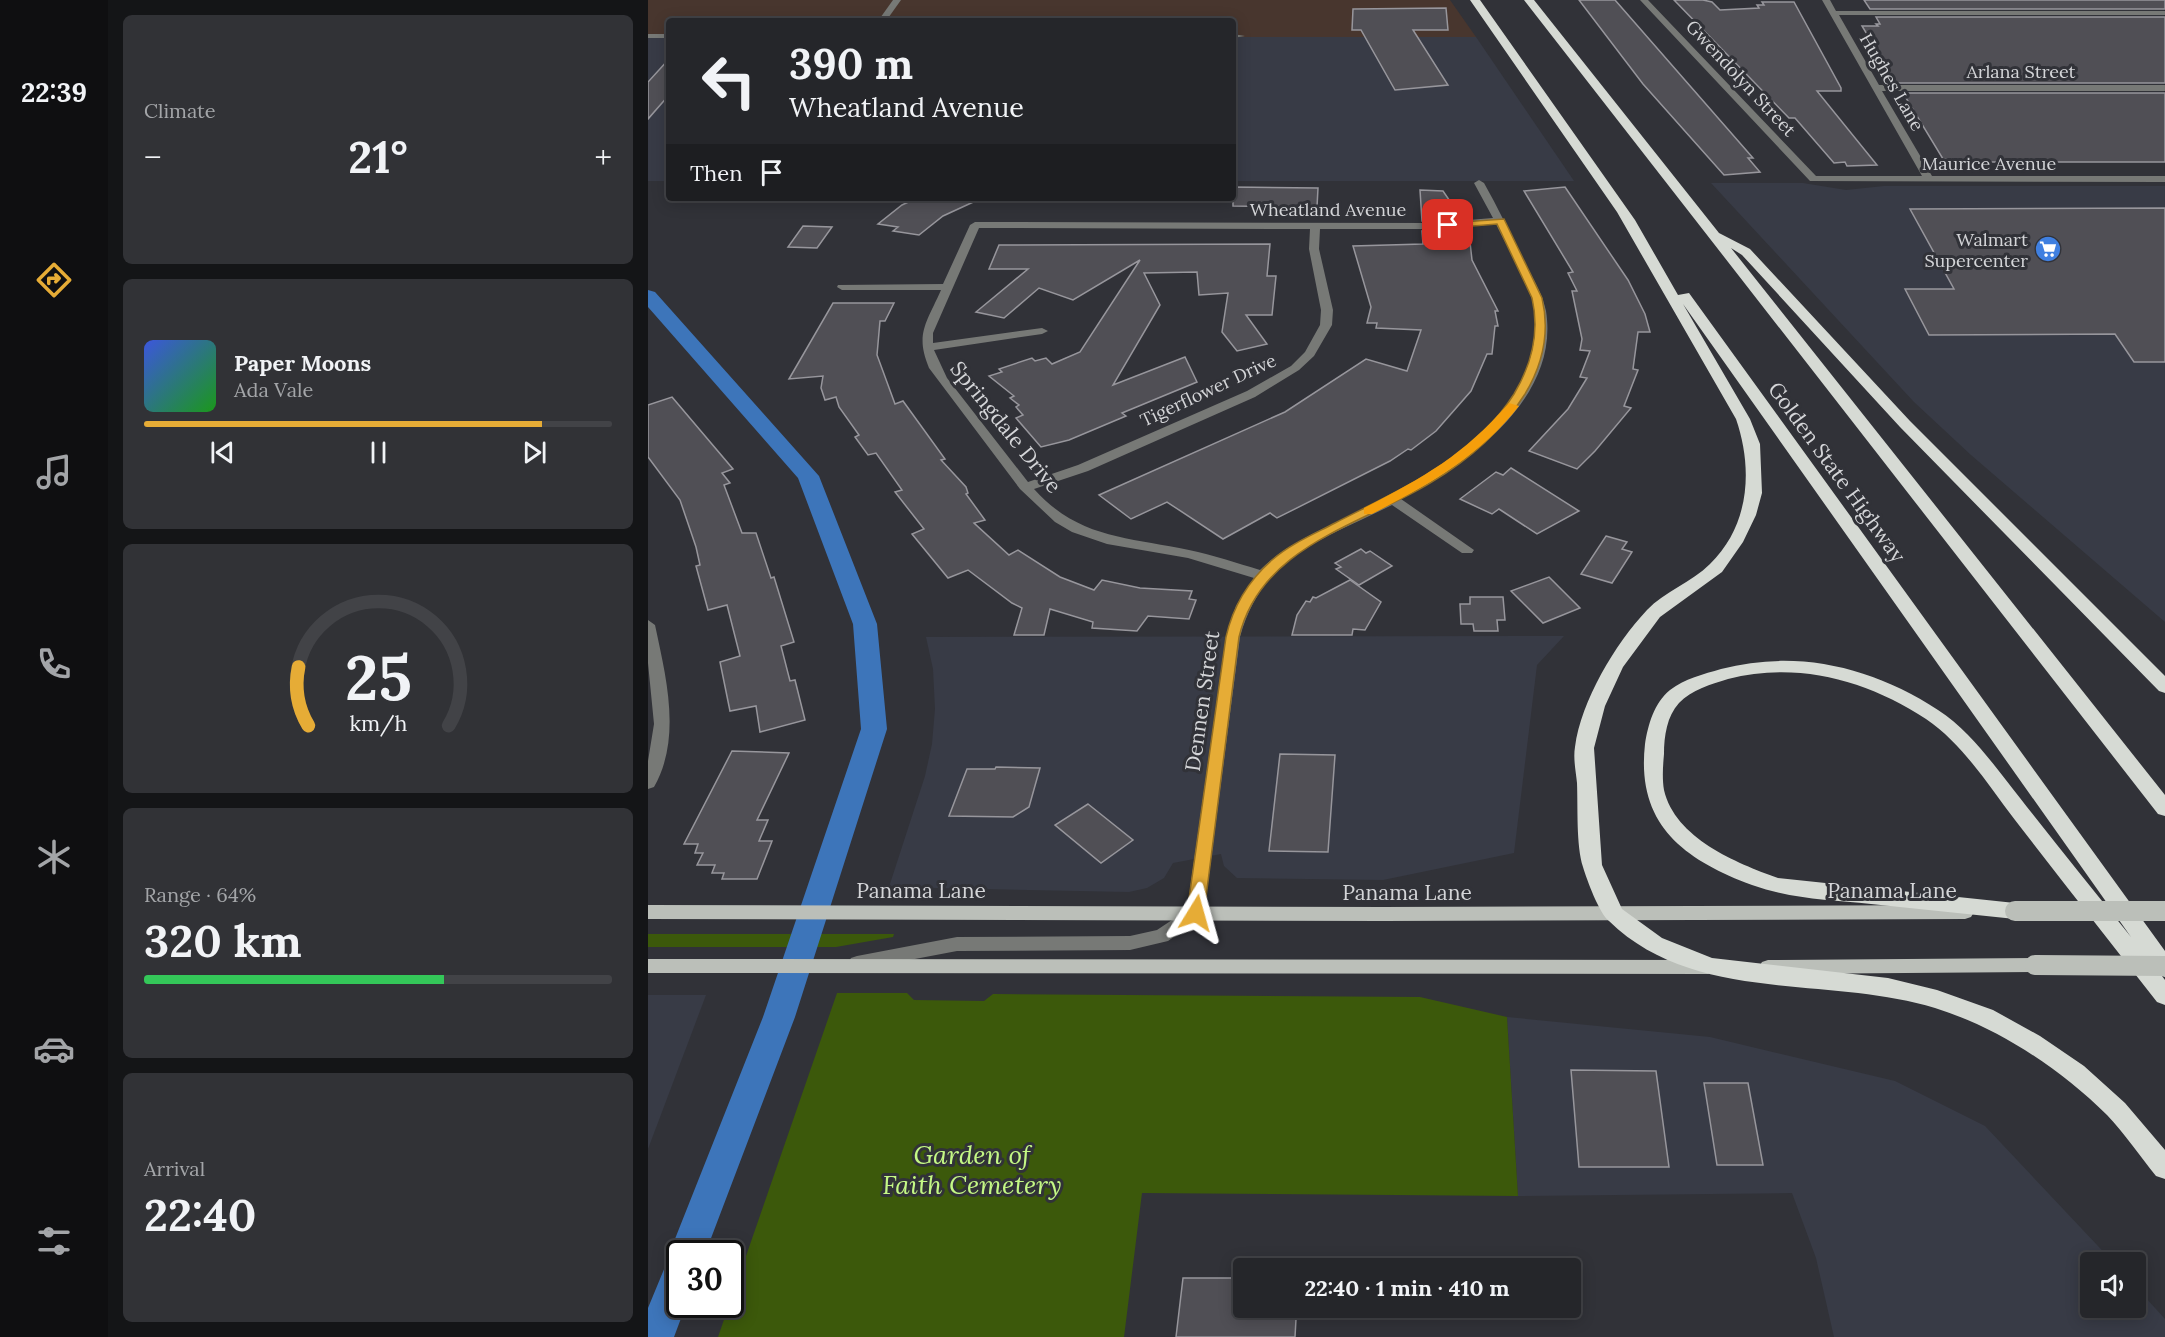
<!DOCTYPE html>
<html lang="en">
<head>
<meta charset="utf-8">
<style>
	body { margin:0; font-family:Lora,serif; background:#313236; color:#f1f3f6; height:100vh; display:flex; flex-direction:column; font-size:22px; white-space:nowrap }
	* { box-sizing:border-box; margin:0 }
	p { font-size:20px; color:#a3a5a8 }
	.icon { flex:none; width:33px; height:33px; fill:none; stroke:currentColor; stroke-width:2; stroke-linecap:round; stroke-linejoin:round }
	.map { position:relative; flex:1; overflow:hidden }
	.drawer { display:flex; flex-direction:column; gap:15px; padding:15px; background:#141517; width:540px }
	.drawer>* { flex:none }
	.top-card { position:absolute; left:18px; top:18px; width:570px; height:183px; border-radius:6px; box-shadow:0 3px 15px #0003,0 0 0 2px #424347; background:#25262a; color:#f1f3f6; overflow:hidden }
	.tools { position:absolute; left:1432px; top:1252px; display:grid; gap:12px }
	.tools a { display:grid; place-items:center; width:66px; height:66px; border-radius:6px; background:#25262a; box-shadow:0 3px 15px #0003,0 0 0 2px #424347; font-size:30px }
	.speed { position:absolute; left:18px; top:1240px; display:flex; gap:12px; font-size:30px; font-weight:700; text-align:center }
	.speed>* { display:grid; place-content:center; width:78px; height:78px; border-radius:50%; background:#25262a; box-shadow:0 3px 15px #0003,0 0 0 2px #424347; line-height:1 }
	.speed .limit { border:3px solid #111; border-radius:9px; background:#fff; color:#111 }
	.pin { position:absolute; display:grid; place-items:center; width:51px; height:51px; color:#fff; margin:-26px; border-radius:12px; box-shadow:0 3px 9px #0006 }
	.me { position:absolute; width:66px; margin:-33px; rotate:8deg; stroke-linejoin:round; filter:drop-shadow(0 0 4px #0008) }
	.turn { display:flex; align-items:center; gap:21px; height:126px; padding:0 24px; font-size:27px }
	.turn .icon { width:78px; height:78px; stroke-width:2.5 }
	.turn b { display:block; font-size:42px; line-height:51px }
	.then { display:flex; align-items:center; height:57px; padding:0 24px; background:#0003; gap:12px; font-size:22px }
	.big { font-size:45px; font-weight:800; line-height:1.1 }
	.drawer .widget { flex:1; display:flex; flex-direction:column; justify-content:center; gap:9px; min-width:0; padding:0 21px; border-radius:9px; background:#313236 }
	.drawer .dial { align-items:center; gap:0 }
	.dial svg { height:156px; overflow:visible; fill:none; stroke:#424347; stroke-width:7; stroke-linecap:round; text-anchor:middle }
	.dial text { fill:#f1f3f6; stroke:none }
	.song { display:flex; align-items:center; gap:18px }
	.cover { width:72px; height:72px; border-radius:9px; background:linear-gradient(135deg,hsl(230 70% 55%),hsl(120 70% 35%)) }
	.played { height:6px; border-radius:3px; background:linear-gradient(90deg,#e6ac36 85%,#424347 85%) }
	.keys { display:flex; justify-content:space-around; direction:ltr }
	.heat { display:flex; justify-content:space-between; align-items:center; font-size:33px; direction:ltr }
	.charge { height:9px; border-radius:4px; background:linear-gradient(90deg,#34c759 64%,#424347 0) }
	.trip { position:absolute; left:585px; top:1258px; width:348px; height:60px; border-radius:6px; background:#25262a; box-shadow:0 3px 15px #0003,0 0 0 2px #424347; font-weight:800; line-height:60px; text-align:center }
	main { display:flex; flex:1; min-height:0 }
	.tab-bar { display:flex; flex-direction:column; width:108px; justify-content:space-around; align-items:center; background:#0f0f11; color:#a3a5a8 }
	.tab-bar .icon { width:42px; height:42px }
	.tab-bar .selected { color:#e6ac36 }
	.tab-bar b { font-size:27px; color:#f1f3f6 }
	.map>svg:first-child { display:block }
</style>
</head>
<body>
<main>
<nav class="tab-bar">
<b>22:39</b>
<svg class="icon selected" aria-label="directions" viewBox="0 0 24 24"><path d="M12 3l9 9-9 9-9-9zM9 14v-3h6M13 9l2 2-2 2"/></svg>
<svg class="icon" aria-label="music" viewBox="0 0 24 24"><path d="M9 18V5l10-2v13"/><circle cx="6" cy="18" r="3"/><circle cx="16" cy="16" r="3"/></svg>
<svg class="icon" aria-label="phone" viewBox="0 0 24 24"><path d="M5 4h4l2 5-3 2q2 4 5 5l2-3 5 2v4C11 20 4 13 5 4z"/></svg>
<svg class="icon" aria-label="climate" viewBox="0 0 24 24"><path d="M12 3v18M4 7l16 10M4 17L20 7"/></svg>
<svg class="icon" aria-label="car" viewBox="0 0 24 24"><path d="M5 17H2v-5l4-1 3-4h7l3 4 3 1v5h-3M9 17h6M6 11h13"/><circle cx="7" cy="17" r="2"/><circle cx="17" cy="17" r="2"/></svg>
<svg class="icon" aria-label="filters" viewBox="0 0 24 24"><path d="M4 7h16M4 17h16"/><circle cx="9" cy="7" r="2"/><circle cx="15" cy="17" r="2"/></svg>
</nav>
<section class="drawer">
<div class="widget"><p>Climate</p>
<div class="heat"><a>−</a><b class="big">21°</b><a>+</a></div>
</div>
<div class="widget">
<div class="song"><i class="cover"></i><div><b>Paper Moons</b><p>Ada Vale</p></div></div>
<div class="played"></div>
<div class="keys"><svg class="icon" aria-label="previous" viewBox="0 0 24 24"><path d="M18 5L8 12l10 7zM5 5v14"/></svg><svg class="icon" aria-label="pause" viewBox="0 0 24 24"><path d="M8 5v14M16 5v14"/></svg><svg class="icon" aria-label="next" viewBox="0 0 24 24"><path d="M6 5l10 7-10 7zM19 5v14"/></svg></div>
</div>
<div class="widget dial"><svg viewBox="0 0 100 80">
<path d="M14 69A42 42 0 1 1 86 69"/>
<path d="M14 69A42 42 0 0 1 9 39" stroke="#e6ac36"/>
<text x="50" y="56" font-size="32" font-weight="700">25</text>
<text x="50" y="72" font-size="11">km/h</text>
</svg></div>
<div class="widget"><p>Range · 64%</p><b class="big">320 km</b><div class="charge"></div></div>
<div class="widget"><p>Arrival</p><b class="big">22:40</b></div>
</section>
<div class="map">
<svg width="1517" height="1337" viewBox="0 0 1517 1337">
	<rect width="100%" height="100%" fill="#313238"/>
	<g fill="#383b46">
		<rect x="0" y="37" width="21" height="144"/>
		<polygon points="585,37 828,37 926,181 585,181"/>
		<polygon points="1063,183 1155,183 1198,190 1236,186 1517,186 1517,622 1323,455 1266,402"/>
		<polygon points="916,636 889,665 866,853 735,880 589,878 576,866 573,854 525,863 516,878 499,888 481,892 241,887 277,776 284,744 287,709 285,669 278,637"/>
		<polygon points="0,995 58,995 0,1149"/>
		<polygon points="859,1017 1062,1037 1247,1081 1337,1126 1466,1263 1443,1263 1443,1308 1488,1308 1488,1287 1517,1319 1517,1337 1186,1337 1168,1258 1144,1193 870,1196"/>
	</g>
	<polygon fill="#48362e" points="0,0 802,0 828,37 585,37 585,21 21,21 21,37 0,37"/>
	<g fill="#3c590b">
		<polygon points="0,934 246,934 245,937 188,947 0,947"/>
		<polygon points="189,993 259,993 266,1000 336,1001 345,994 772,997 859,1017 870,1196 494,1193 476,1337 70,1337"/>
	</g>
	<g fill="none" stroke-linecap="round" stroke-linejoin="round">
		<polygon fill="#3d75ba" fill-rule="evenodd" points="0,290 7,292 171,476 229,624 239,729 147,1017 57,1254 32,1254 32,1305 38,1305 26,1337 0,1337 0,1308 19,1262 23,1260 21,1254 115,1017 213,729 205,624 150,478 0,307"/>
	</g>
	<g fill="#504f55" stroke="#97969c" stroke-width="1.5">
		<polygon points="931,0 967,0 1105,158 1100,158 1112,172 1076,175 995,84"/>
		<polygon points="1026,0 1055,0 1064,2 1072,10 1111,8 1109,5 1116,5 1114,2 1146,2 1193,88 1193,91 1169,91 1229,165 1199,166 1197,162 1186,163 1147,118 1141,118"/>
		<polygon points="1216,0 1517,0 1517,9 1222,9"/>
		<polygon points="798,8 800,30 765,30 800,85 747,90 713,30 704,30 705,9"/>
		<polygon points="1228,17 1517,17 1517,83 1248,83 1214,26 1230,26 1228,24 1232,24"/>
		<polygon points="21,59 21,95 0,119 0,82"/>
		<polygon points="1255,93 1517,93 1517,162 1318,162 1315,159 1295,159"/>
		<polygon points="585,187 670,188 669,207 585,206"/>
		<polygon points="917,187 980,280 997,314 1002,332 990,332 985,369 990,370 976,406 983,408 947,451 929,469 881,451 920,409 939,378 932,377 942,351 932,350 934,339 924,291 929,291 920,273 925,272 876,191"/>
		<polygon points="772,190 795,191 808,210 808,219 774,221"/>
		<polygon points="269,198 334,198 295,216 271,235 245,231 250,227 230,224 254,205"/>
		<polygon points="1517,208 1517,362 1486,362 1467,334 1281,335 1257,289 1306,289 1262,209"/>
		<polygon points="155,226 184,227 169,248 140,247"/>
		<polygon points="809,229 809,242 822,242 824,260 850,311 847,311 850,326 847,326 844,354 839,354 823,391 788,431 763,450 760,449 742,461 629,518 622,513 575,539 519,502 483,519 451,495 637,412 718,359 759,371 773,330 728,328 729,323 719,323 723,307 705,246 775,244 774,231"/>
		<polygon points="622,244 619,276 628,276 624,315 598,315 619,344 589,351 574,332 580,293 551,295 549,272 496,273 512,305 465,385 537,357 549,382 474,413 478,416 421,440 393,447 368,418 375,415 368,407 371,405 362,398 366,396 341,376 354,372 351,369 384,358 387,361 398,358 404,364 432,352 492,260 425,300 391,288 356,318 328,312 380,269 341,269 351,245"/>
		<polygon points="185,303 246,303 237,321 232,321 229,355 247,404 255,401 297,459 293,460 318,487 320,493 318,494 337,520 326,523 361,555 370,550 412,577 446,590 454,580 492,588 544,591 541,599 548,600 541,619 500,616 489,631 444,628 445,622 402,609 396,635 366,635 374,608 364,603 320,570 300,578 264,534 276,529 247,492 254,490 228,453 220,455 207,437 211,435 191,407 188,397 177,400 173,388 175,376 141,379"/>
		<polygon points="24,397 85,469 74,473 82,483 76,485 94,533 108,533 123,578 126,577 146,642 133,646 142,681 147,680 157,720 112,732 108,706 82,711 72,662 92,656 79,605 60,610 48,566 52,565 48,547 32,500 0,457 0,405"/>
		<polygon points="863,468 931,511 889,534 851,509 844,514 812,499 848,472 855,475"/>
		<polygon points="958,536 979,542 974,549 984,552 964,583 933,574"/>
		<polygon points="713,549 718,553 722,551 744,566 711,585 688,569 693,567 687,563"/>
		<polygon points="901,577 932,608 895,623 863,591"/>
		<polygon points="702,580 733,602 717,630 705,629 704,635 644,635 649,615 658,601 662,602 665,597 668,598"/>
		<polygon points="822,597 855,597 857,620 849,620 850,631 826,631 825,624 813,624 812,604 822,604"/>
		<polygon points="84,751 141,753 109,820 120,820 111,841 124,841 109,879 74,879 76,873 64,873 67,865 49,865 55,853 47,853 50,844 36,844"/>
		<polygon points="632,754 687,755 680,852 621,851"/>
		<polygon points="348,767 392,768 381,807 365,817 301,816 319,769 347,769"/>
		<polygon points="440,804 485,840 453,863 407,825"/>
		<polygon points="923,1070 1008,1071 1021,1167 931,1167"/>
		<polygon points="1056,1083 1100,1083 1115,1165 1069,1165"/>
		<polygon points="535,1278 596,1278 596,1308 643,1308 643,1319 648,1319 647,1337 528,1337"/>
	</g>
	<g fill="none" stroke-linecap="round" stroke-linejoin="round">
		<g fill="#777976" fill-rule="evenodd">
			<polygon points="245,0 253,0 238,21 230,21"/>
			<polygon points="992,0 1000,0 1168,176 1274,176 1174,0 1182,0 1188,11 1517,11 1517,15 1191,15 1231,85 1517,85 1517,91 1234,91 1284,176 1517,176 1517,182 1162,181"/>
			<rect x="0" y="34" width="21" height="4"/>
			<polygon points="585,34 597,36 585,38"/>
			<path d="M831,180L836,183C852,211 865,240 880,269C887,282 895,296 898,311C912,399 820,463 753,499L826,550L824,553H814L744,505C676,539 614,556 592,637L556,913L553,918L520,941L482,950L309,951L209,970L203,968L200,963L203,958L209,956L309,937L482,936L509,930L539,910L578,637L588,606L606,578L540,558L459,544L424,532L407,522L372,489L281,368C267,334 278,324 293,290H194L189,287L190,285L295,284L322,225L327,222L784,223L845,218L826,183ZM848,224C860,249 880,280 886,307C891,329 886,353 877,374C845,449 762,486 693,520C664,534 635,547 612,570C589,563 565,555 541,550C480,537 431,539 386,489L440,471L607,397L651,370L666,356L684,325L685,310L671,249L672,229H784ZM331,228L662,229L661,249L673,310L672,325L657,352L643,366L599,391L430,465L380,482L299,378L286,350L394,334L400,331L394,328L285,343V333Z"/>
			<path d="M0,620L7,625C18,677 34,738 6,787L0,789V761L6,724L0,663Z"/>
		</g>
		<g fill="#bbbfb9" fill-rule="evenodd">
			<polygon points="0,905 735,907 1317,905 1323,907 1326,912 1323,917 1317,919 735,921 0,919"/>
			<polygon points="1387,958 1393,960 1396,965 1393,970 1387,972 1120,974 1114,972 1111,967 1114,962 1120,960"/>
			<polygon points="0,959 1060,960 1066,962 1069,967 1066,972 1060,974 0,973"/>
		</g>
		<g fill="#d6dad4" fill-rule="evenodd">
			<path d="M822,0H832L987,220L1030,295L1041,293L1517,951V977L1514,976L1517,980V1005L1509,1002C1462,942 1414,881 1367,820C1340,785 1315,744 1278,719C1219,680 1149,661 1080,679C1064,684 1043,690 1031,703C1019,716 1016,736 1016,754C1015,765 1014,778 1016,790C1027,838 1088,863 1130,878L1367,903L1374,905L1378,911L1374,917L1367,919C1319,914 1271,909 1223,904C1182,900 1143,899 1104,885C1035,859 988,824 997,744C1000,725 1006,703 1022,690C1036,679 1056,674 1073,669C1149,649 1224,667 1290,710C1324,732 1347,767 1372,798C1409,845 1446,891 1483,937L1035,304L1102,419L1112,444L1114,493L1108,515L1095,542L1074,572L1012,617L975,667L957,706L946,748L954,865L974,909L1014,938L1064,958L1240,978L1289,990L1345,1010L1392,1036L1436,1066L1477,1103L1517,1150V1179L1508,1176C1492,1156 1477,1134 1459,1115C1411,1068 1351,1028 1287,1008C1181,975 1047,1005 961,921C951,913 939,880 935,867C928,845 930,808 929,783C928,772 925,759 927,747C933,701 967,644 999,610C1016,592 1044,582 1062,564C1102,525 1105,468 1088,419L969,212Z"/>
			<polygon points="876,0 886,0 1071,233 1102,249 1262,421 1517,676 1517,693 1511,691 1252,427 1094,255 1083,248 1517,795 1517,816 1510,814"/>
		</g>
		<g stroke="#bbbfb9" stroke-width="20">
			<polyline points="1367,911 1517,911"/>
			<polyline points="1387,965 1517,966"/>
		</g>
	</g>
	<path fill="#e6ac36" stroke="#967023" stroke-width="1.5" d="M856,219L894,298C902,332 895,364 877,394C853,432 821,460 782,483C711,526 613,546 591,637L556,913L553,917H542L539,913L578,637C585,606 600,581 624,560C642,544 666,534 687,523C753,489 825,459 866,394C884,364 892,333 884,298L849,224L800,228L795,225L800,223Z"/>
	<path fill="#f59e0b" d="M861,403L871,406C832,456 780,485 724,514H716V508C778,476 814,456 861,403Z"/>
	<defs>
		<g id="supermarket-disc" transform="scale(1.35)"><circle r="9.5" fill="#3f7fe0" stroke="#313238"/><path d="M-6-5.5h2.5l.6 2H6L4.5 2H-2.5L-4.4-4H-6ZM-1.5 3.2a1.3 1.3 0 1 0 .1 0ZM3 3.2a1.3 1.3 0 1 0 .1 0Z" fill="#fff"/></g>
	</defs>
	<g fill-rule="evenodd">
		<use href="#supermarket-disc" x="1400" y="249"/>
	</g>
	<g text-anchor="middle" dominant-baseline="central" stroke-width="6" stroke-linejoin="round" paint-order="stroke">
		<g font-size="18" fill="#d4d5d8" stroke="#313238">
			<text x="1373" y="71">Arlana Street</text>
			<text transform="translate(1093 78) rotate(47)">Gwendolyn Street</text>
			<text transform="translate(1244 82) rotate(60)">Hughes Lane</text>
			<text x="1341" y="163">Maurice Avenue</text>
			<text x="680" y="209">Wheatland Avenue</text>
			<text transform="translate(560 390) rotate(-25)">Tigerflower Drive</text>
		</g>
		<g font-size="18" fill="#d4d5d8" stroke="#313238" text-anchor="end">
			<text x="1380" y="239">Walmart<tspan x="1380" dy="21">Supercenter</tspan></text>
		</g>
		<g font-size="21" fill="#d4d5d8" stroke="#313238">
			<text transform="translate(358 427) rotate(51)">Springdale Drive</text>
			<text transform="translate(1189 472) rotate(54)">Golden State Highway</text>
			<text transform="translate(554 701) rotate(-82)">Dennen Street</text>
			<text x="273" y="890">Panama Lane</text>
			<text x="1244" y="890">Panama Lane</text>
			<text x="759" y="892">Panama Lane</text>
		</g>
		<g font-size="26" font-style="italic" fill="#c4f885" stroke="#313238">
			<text x="324" y="1154">Garden of<tspan x="324" dy="30">Faith Cemetery</tspan></text>
		</g>
	</g>
</svg>
<div class="tools">
<a><svg class="icon" aria-label="sound" viewBox="0 0 24 24"><path d="M4 9h4l5-4v14l-5-4H4zM17 9q2 3 0 6"/></svg></a>
</div>
<div class="speed"><div class="limit">30</div></div>
<div class="pin" style="left:800px;top:225px;background:#d93025"><svg class="icon" aria-label="arrive" viewBox="0 0 24 24"><path d="M6 21V4h12l-3 4 3 4H6"/></svg></div>
<svg class="me" style="left:548px;top:913px" viewBox="-20 -20 40 40"><path d="M0-17L14 15 0 8-14 15z" fill="#e6ac36" stroke="#fff" stroke-width="4"/></svg>
<div class="trip">22:40 · 1 min · 410 m</div>
<div class="top-card">
<div class="turn"><svg class="icon" aria-label="left" viewBox="0 0 24 24"><path d="M17 20v-9H6M10 6l-5 5 5 5"/></svg><div><b>390 m</b>Wheatland Avenue</div></div>
<div class="then">Then<svg class="icon" aria-label="arrive" viewBox="0 0 24 24"><path d="M6 21V4h12l-3 4 3 4H6"/></svg></div>
</div>
</div>
</main>
</body>
</html>
